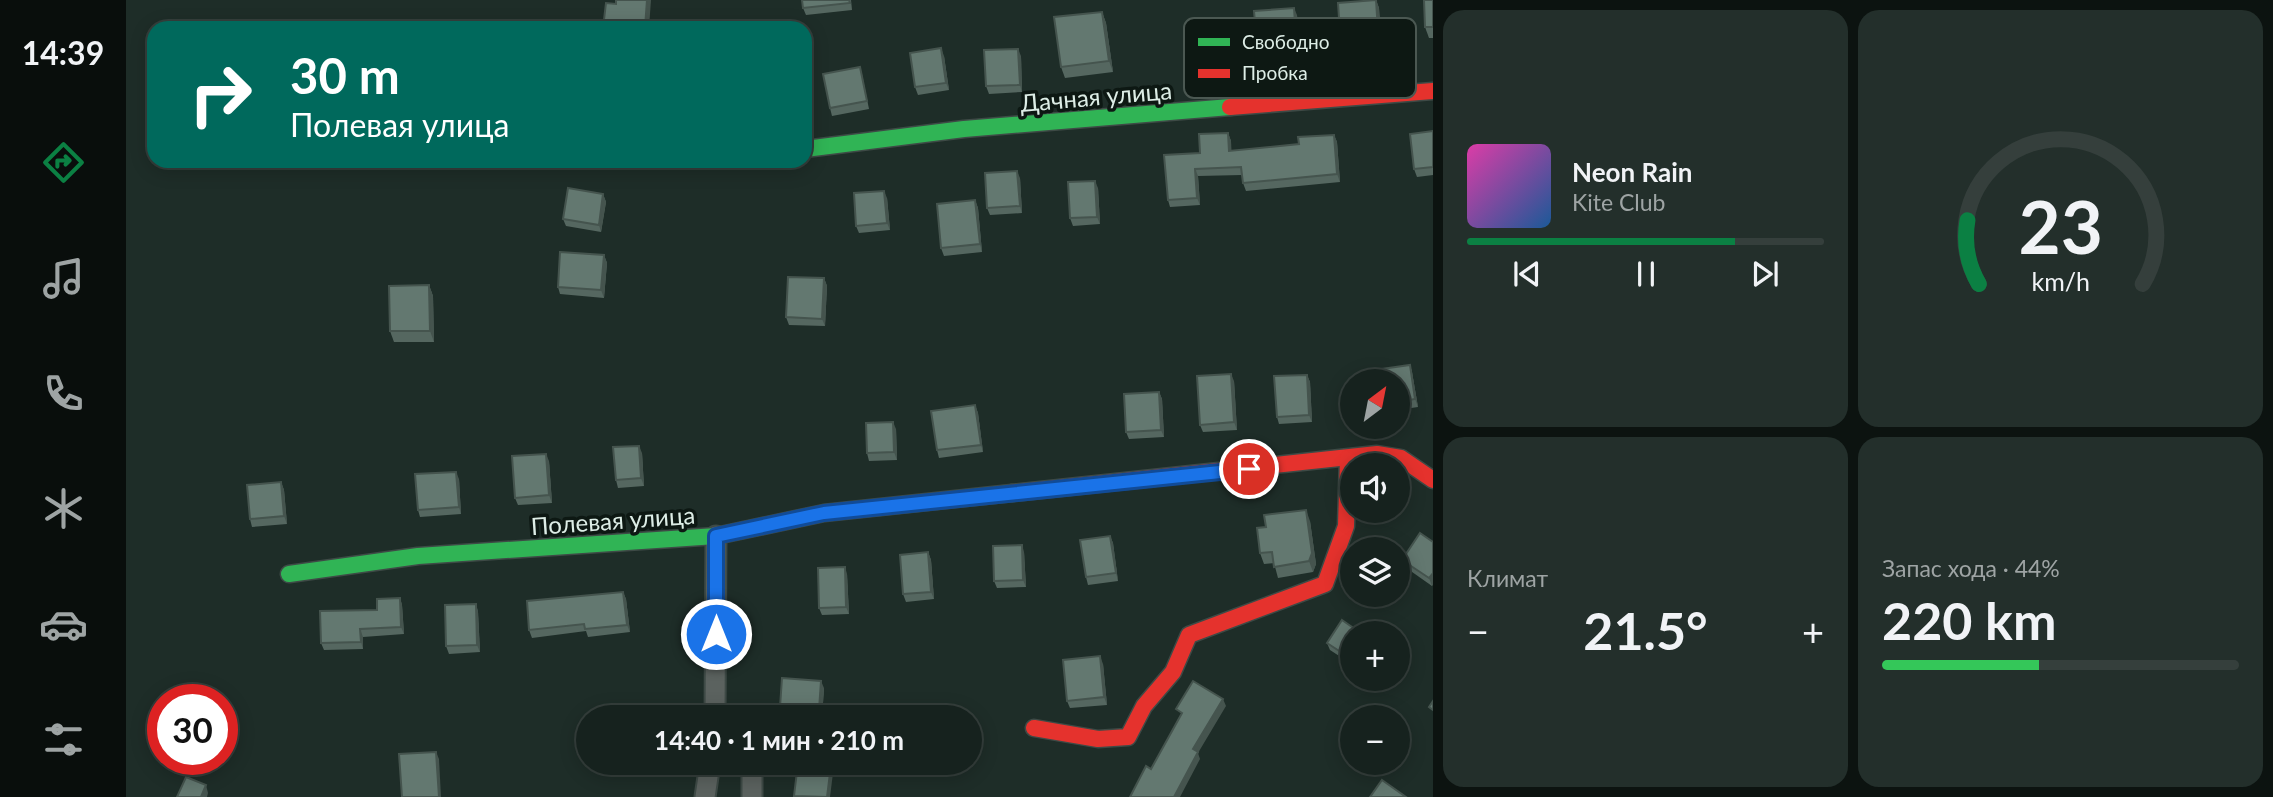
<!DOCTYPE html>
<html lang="ru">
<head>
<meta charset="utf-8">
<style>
	body { margin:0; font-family:Lato,sans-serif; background:#232f2b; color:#f1f3f6; height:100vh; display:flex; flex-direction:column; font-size:26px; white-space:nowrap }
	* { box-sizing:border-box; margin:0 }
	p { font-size:23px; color:#9ea4a4 }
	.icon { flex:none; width:38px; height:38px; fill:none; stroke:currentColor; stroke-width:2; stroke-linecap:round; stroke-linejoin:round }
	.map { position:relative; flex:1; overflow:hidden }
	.drawer { display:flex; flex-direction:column; gap:10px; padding:10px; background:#0c1310; width:840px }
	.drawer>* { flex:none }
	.guide { position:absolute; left:21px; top:21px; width:665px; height:147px; border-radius:21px; box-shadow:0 4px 18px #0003,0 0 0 2px #353f3c; background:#00695c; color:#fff; overflow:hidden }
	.needle { width:46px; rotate:32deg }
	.controls { position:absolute; left:1214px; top:369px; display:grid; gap:14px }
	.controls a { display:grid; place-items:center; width:70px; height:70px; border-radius:50%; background:#16221e; box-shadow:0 4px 18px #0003,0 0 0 2px #353f3c; font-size:35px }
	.speed { position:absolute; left:21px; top:684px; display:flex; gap:14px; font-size:35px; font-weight:700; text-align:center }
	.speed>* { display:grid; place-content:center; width:91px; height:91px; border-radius:50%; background:#16221e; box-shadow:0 4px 18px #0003,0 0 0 2px #353f3c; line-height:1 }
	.speed .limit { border:10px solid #d22; background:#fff; color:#111 }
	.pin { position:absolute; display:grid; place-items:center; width:60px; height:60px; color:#fff; margin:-30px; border:4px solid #fff; border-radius:50%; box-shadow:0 2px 7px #0007 }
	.me { position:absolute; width:77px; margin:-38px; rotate:0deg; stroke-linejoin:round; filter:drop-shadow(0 0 5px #0008) }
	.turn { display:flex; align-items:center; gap:24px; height:147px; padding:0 28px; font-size:32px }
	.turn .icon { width:91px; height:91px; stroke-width:2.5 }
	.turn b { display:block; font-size:49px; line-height:60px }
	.big { font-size:52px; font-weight:700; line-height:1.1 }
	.drawer .tile { flex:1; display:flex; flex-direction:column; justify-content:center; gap:10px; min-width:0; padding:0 24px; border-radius:21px; background:#232f2b }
	.drawer .dial { align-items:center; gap:0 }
	.dial svg { height:182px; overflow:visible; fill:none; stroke:#353f3c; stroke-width:7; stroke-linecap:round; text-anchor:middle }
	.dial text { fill:#f1f3f6; stroke:none }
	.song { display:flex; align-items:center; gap:21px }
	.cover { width:84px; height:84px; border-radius:10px; background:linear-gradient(135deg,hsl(320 70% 55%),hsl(210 70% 35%)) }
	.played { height:7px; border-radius:4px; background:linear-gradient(90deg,#0b8043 75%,#353f3c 75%) }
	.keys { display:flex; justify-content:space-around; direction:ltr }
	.heat { display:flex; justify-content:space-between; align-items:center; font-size:38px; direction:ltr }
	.charge { height:10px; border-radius:5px; background:linear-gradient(90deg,#34c759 44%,#353f3c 0) }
	.drawer .tiles { flex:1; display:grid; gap:10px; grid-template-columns:repeat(2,1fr) }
	.trip { position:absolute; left:450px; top:705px; width:406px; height:70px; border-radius:35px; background:#16221e; box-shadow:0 4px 18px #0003,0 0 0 2px #353f3c; font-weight:700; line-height:70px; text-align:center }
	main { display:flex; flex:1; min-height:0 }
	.menu { display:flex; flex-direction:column; width:126px; justify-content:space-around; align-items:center; background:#090e0c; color:#9ea4a4 }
	.menu .icon { width:49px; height:49px }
	.menu .on { color:#0b8043 }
	.menu b { font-size:32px; color:#f1f3f6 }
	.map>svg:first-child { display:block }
</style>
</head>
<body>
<main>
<nav class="menu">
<b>14:39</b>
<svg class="icon on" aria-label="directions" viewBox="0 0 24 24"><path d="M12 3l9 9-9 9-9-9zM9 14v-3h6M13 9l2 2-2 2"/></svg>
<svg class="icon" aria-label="music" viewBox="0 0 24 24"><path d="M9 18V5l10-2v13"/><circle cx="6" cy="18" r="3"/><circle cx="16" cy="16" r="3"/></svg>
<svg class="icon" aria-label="phone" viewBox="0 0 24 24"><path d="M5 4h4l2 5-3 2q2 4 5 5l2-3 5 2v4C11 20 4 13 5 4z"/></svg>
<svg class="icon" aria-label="climate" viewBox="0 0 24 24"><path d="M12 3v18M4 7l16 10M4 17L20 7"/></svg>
<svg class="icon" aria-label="car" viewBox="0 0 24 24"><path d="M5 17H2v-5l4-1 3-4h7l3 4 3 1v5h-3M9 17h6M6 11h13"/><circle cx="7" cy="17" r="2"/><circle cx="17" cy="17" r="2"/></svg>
<svg class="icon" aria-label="filters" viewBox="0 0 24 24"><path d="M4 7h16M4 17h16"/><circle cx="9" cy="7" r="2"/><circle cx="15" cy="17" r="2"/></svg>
</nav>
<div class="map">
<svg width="1307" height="797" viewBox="0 0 1307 797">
	<rect width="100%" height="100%" fill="#1e2d28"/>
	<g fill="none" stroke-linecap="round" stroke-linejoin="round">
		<g stroke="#3e4a46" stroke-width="23">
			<g id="street">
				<polyline points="589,718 590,536"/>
				<polyline points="579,797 584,763"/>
				<polyline points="626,797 626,763"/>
			</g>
		</g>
		<g stroke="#3e4a46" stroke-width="19">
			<g id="fast">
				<polyline points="679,149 838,129 1104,107"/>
				<polyline points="163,574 292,556 590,536 698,513 886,493"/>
			</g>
		</g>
		<g stroke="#3e4a46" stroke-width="19">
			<g id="jam">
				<polyline points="1104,107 1307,91"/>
				<polyline points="886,493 1251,454 1275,458 1307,480"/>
				<polyline points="908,728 972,739 1002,737 1018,706 1047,672 1063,635 1199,584 1220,526 1222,458"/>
			</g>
		</g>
		<use href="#street" stroke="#5b625f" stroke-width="19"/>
		<use href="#fast" stroke="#30b455" stroke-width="16"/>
		<use href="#jam" stroke="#e5322d" stroke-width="16"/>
	</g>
	<g fill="#556760">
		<polygon points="725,0 726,10 680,15 677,8"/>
		<polygon points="1250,0 1253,8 1256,53 1218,56 1215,48"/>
		<polygon points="1307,0 1307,38 1303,38 1299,27"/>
		<polygon points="976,12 980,23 987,72 939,78 935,67"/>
		<polygon points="1171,15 1174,60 1134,63 1132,56"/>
		<polygon points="818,56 823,90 792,95 789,87"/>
		<polygon points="895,56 896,92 863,94 860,86"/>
		<polygon points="736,74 743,109 706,116 704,108"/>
		<polygon points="1307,131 1307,175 1291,177 1288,169"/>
		<polygon points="1102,133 1105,141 1105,151 1173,144 1208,135 1211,142 1214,182 1120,191 1117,183 1116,175 1072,176 1074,205 1044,207 1042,200 1074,153"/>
		<polygon points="233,161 269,161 268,170 234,164"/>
		<polygon points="894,178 896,213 864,215 861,208"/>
		<polygon points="972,188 974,224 947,226 944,218"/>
		<polygon points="477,194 480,202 475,232 440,226 437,219"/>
		<polygon points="761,198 764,230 733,233 730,226"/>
		<polygon points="849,200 852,208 856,252 818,256 815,248"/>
		<polygon points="478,255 481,263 478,298 434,294 432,287"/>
		<polygon points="698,278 701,286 699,326 663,325 660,317"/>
		<polygon points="303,285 307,296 308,342 268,342 264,331"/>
		<polygon points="1284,365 1286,372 1292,407 1272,410 1272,382"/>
		<polygon points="1181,375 1184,382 1186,422 1153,424 1151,417"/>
		<polygon points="1108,381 1111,430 1077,432 1074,425"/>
		<polygon points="1033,392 1036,399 1038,437 1003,439 1000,432"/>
		<polygon points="849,405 852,413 857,452 813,458 811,450"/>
		<polygon points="770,429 771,460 743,461 741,453"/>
		<polygon points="516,453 518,486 492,488 490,480"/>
		<polygon points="423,461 426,503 392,505 389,498"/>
		<polygon points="333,479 335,514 294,517 292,510"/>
		<polygon points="155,482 158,490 161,524 126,527 124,519"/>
		<polygon points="1184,521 1190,564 1187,572 1152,578 1148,563 1138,564 1134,553"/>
		<polygon points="984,536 987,543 992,581 962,585 960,577"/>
		<polygon points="1307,542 1307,584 1306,586 1279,567 1276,560"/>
		<polygon points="802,552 805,560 808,599 780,602 777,594"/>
		<polygon points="898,552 900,587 871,588 868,581"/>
		<polygon points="721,574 723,614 696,615 693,608"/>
		<polygon points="497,592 500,599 504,632 462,637 460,631 406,638 403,630"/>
		<polygon points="274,598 276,605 278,634 237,637 237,649 198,650 195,643"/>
		<polygon points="350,604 352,612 354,652 323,654 320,646"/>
		<polygon points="1227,634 1227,665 1204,650 1201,643"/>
		<polygon points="977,664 981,705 944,708 941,701"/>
		<polygon points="698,688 696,718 657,715 654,707"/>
	</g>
	<g fill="#45544e">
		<polygon points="521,0 525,0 523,28 519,28"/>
		<polygon points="1250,0 1253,8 1256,53 1253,46"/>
		<polygon points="1168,8 1171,15 1174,60 1171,53"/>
		<polygon points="976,12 980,23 987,72 983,61"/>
		<polygon points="815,48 818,56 823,90 820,83"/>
		<polygon points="892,49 895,56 896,92 894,85"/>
		<polygon points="1102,133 1105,141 1106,159 1103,151"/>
		<polygon points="1208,135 1211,142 1214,182 1211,174"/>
		<polygon points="265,161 269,161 268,170 265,162"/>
		<polygon points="1069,169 1072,176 1074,205 1071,198"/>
		<polygon points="891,171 894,178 896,213 894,206"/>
		<polygon points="969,181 972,188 974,224 971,217"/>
		<polygon points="758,191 761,198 764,230 761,223"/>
		<polygon points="477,194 480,202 475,232 473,225"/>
		<polygon points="849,200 852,208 856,252 854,244"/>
		<polygon points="478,255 481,263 478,298 475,290"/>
		<polygon points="698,278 701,286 699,326 696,319"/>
		<polygon points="303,285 307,296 308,342 304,331"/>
		<polygon points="1284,365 1286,372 1292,407 1289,399"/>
		<polygon points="1105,374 1108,381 1111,430 1108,422"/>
		<polygon points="1181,375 1184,382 1186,422 1183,415"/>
		<polygon points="1033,392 1036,399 1038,437 1035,430"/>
		<polygon points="849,405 852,413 857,452 855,445"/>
		<polygon points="767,422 770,429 771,460 768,452"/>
		<polygon points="513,446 516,453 518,486 515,478"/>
		<polygon points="420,454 423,461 426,503 423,495"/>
		<polygon points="330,472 333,479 335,514 333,507"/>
		<polygon points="155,482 158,490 161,524 158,516"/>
		<polygon points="1180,510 1184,521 1190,564 1187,572 1183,561"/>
		<polygon points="984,536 987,543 992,581 990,573"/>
		<polygon points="896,545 898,552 900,587 897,580"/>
		<polygon points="802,552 805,560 808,599 805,592"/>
		<polygon points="719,567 721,574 723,614 720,607"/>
		<polygon points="1307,573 1307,584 1306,586 1303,578"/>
		<polygon points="497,592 500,599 504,632 501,625"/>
		<polygon points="274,598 276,605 278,634 275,627"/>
		<polygon points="350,604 352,612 354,652 351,645"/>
		<polygon points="234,629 237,637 237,649 235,642"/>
		<polygon points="974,656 977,664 981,705 978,697"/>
		<polygon points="695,681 698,688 696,718 693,710"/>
		<polygon points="1097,699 1100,706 1072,753 1074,759 1054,797 1048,797 1067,749"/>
		<polygon points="310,752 313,759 315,797 313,797"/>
		<polygon points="705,765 707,773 704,797 701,797"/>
		<polygon points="80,785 82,793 81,797 75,797"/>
	</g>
	<g fill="#637870" stroke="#45544e" stroke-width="2">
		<polygon points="490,0 521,0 519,28 477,28 480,3 490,4"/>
		<polygon points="676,0 723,0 724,3 677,8"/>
		<polygon points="1250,0 1253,46 1215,48 1212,3"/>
		<polygon points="1298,0 1307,0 1307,27 1299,27"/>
		<polygon points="1168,8 1171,53 1132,56 1128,11"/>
		<polygon points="976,12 983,61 935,67 928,17"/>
		<polygon points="815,48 820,83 789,87 784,53"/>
		<polygon points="892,49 894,85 860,86 858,50"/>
		<polygon points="734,67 741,101 704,108 697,74"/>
		<polygon points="1307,131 1307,167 1288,169 1284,134"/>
		<polygon points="1102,133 1103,151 1173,144 1172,137 1208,135 1211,174 1117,183 1115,167 1069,169 1071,198 1042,200 1038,155 1074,153 1073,134"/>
		<polygon points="891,171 894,206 861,208 859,173"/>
		<polygon points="969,181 971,217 944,218 942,182"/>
		<polygon points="442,188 477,194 473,225 437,219"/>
		<polygon points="758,191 761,223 730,226 728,193"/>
		<polygon points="849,200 854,244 815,248 811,204"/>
		<polygon points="434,252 478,255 475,290 432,287"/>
		<polygon points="662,277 698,278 696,319 660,317"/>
		<polygon points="303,285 304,331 264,331 263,286"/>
		<polygon points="1284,365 1289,399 1272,402 1272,382 1250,382 1248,370"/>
		<polygon points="1105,374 1108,422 1074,425 1071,376"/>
		<polygon points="1181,375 1183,415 1151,417 1148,376"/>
		<polygon points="1033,392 1035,430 1000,432 998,394"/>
		<polygon points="849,405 855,445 811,450 805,411"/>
		<polygon points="767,422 768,452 741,453 740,423"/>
		<polygon points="513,446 515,478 490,480 487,447"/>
		<polygon points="420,454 423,495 389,498 386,456"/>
		<polygon points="330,472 333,507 292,510 289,474"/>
		<polygon points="155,482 158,516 124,519 121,485"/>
		<polygon points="1180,510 1186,553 1183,561 1148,567 1146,552 1134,553 1131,528 1140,527 1138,515"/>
		<polygon points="1294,533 1307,542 1307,573 1303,578 1276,560"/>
		<polygon points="984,536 990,573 960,577 954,540"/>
		<polygon points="896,545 897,580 868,581 867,546"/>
		<polygon points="802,552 805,592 777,594 774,555"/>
		<polygon points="719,567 720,607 693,608 692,568"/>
		<polygon points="497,592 501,625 459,629 458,624 403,630 401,601"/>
		<polygon points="274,598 275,627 234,629 235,642 195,643 194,611 251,610 251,599"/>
		<polygon points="350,604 351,645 320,646 319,605"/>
		<polygon points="1216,620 1236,634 1227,634 1227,660 1201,643"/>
		<polygon points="974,656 978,697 941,701 937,660"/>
		<polygon points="656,678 695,681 693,710 654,707"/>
		<polygon points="1067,681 1097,699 1067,749 1072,752 1048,797 1004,797 1020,766 1025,769 1056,713 1050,709"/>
		<polygon points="1307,701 1307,710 1303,707"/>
		<polygon points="310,752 313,797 276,797 273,754"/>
		<polygon points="672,763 687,763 705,765 701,797 668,796"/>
		<polygon points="60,777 80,785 75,797 51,797"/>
		<polygon points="1256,780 1280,797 1244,797"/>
	</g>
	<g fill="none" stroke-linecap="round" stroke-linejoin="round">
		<g stroke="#114b97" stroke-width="18">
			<polyline id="route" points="590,634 590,536 698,513 1123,469"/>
		</g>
		<use href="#route" stroke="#1a73e8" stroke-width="12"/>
	</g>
	<g text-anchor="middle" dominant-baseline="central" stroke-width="7" stroke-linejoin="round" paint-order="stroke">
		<g font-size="24" fill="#ddede6" stroke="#0d1813">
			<text transform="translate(970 96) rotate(-5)">Дачная улица</text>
			<text transform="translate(487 520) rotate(-4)">Полевая улица</text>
		</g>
	</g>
	<rect x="1058" y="18" width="232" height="80" rx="10" fill="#0d1813" stroke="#4b5852" stroke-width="2"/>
	<rect x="1072" y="38" width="32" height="8" fill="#30b455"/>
	<rect x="1072" y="69" width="32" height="9" fill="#e5322d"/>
	<g font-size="19" fill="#ddede6">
		<text x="1116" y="49">Свободно</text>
		<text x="1116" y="80">Пробка</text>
	</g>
</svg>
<div class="controls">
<a><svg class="needle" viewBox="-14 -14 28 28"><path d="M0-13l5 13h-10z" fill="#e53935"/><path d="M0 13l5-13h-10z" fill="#9ea4a4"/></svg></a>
<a><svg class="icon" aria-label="sound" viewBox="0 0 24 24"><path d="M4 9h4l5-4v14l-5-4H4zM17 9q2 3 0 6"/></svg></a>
<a><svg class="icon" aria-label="layers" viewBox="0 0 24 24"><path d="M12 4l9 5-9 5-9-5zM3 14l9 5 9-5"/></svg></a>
<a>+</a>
<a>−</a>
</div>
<div class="speed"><div class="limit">30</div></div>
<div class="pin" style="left:1123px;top:469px;background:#d93025"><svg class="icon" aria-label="arrive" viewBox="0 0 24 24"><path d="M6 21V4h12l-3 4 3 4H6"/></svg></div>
<svg class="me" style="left:590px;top:634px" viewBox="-20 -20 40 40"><circle r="17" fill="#1a73e8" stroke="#fff" stroke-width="3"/><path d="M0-11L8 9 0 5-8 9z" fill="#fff"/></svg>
<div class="trip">14:40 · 1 мин · 210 m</div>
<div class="guide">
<div class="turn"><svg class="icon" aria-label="right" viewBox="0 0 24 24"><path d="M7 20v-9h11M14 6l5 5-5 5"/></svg><div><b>30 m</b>Полевая улица</div></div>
</div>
</div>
<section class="drawer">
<div class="tiles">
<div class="tile">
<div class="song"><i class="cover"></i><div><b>Neon Rain</b><p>Kite Club</p></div></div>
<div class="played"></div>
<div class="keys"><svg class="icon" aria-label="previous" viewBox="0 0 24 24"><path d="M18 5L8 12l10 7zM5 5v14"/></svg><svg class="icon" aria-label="pause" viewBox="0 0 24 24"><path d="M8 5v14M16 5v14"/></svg><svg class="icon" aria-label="next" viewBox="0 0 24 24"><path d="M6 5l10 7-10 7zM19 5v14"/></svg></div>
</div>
<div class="tile dial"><svg viewBox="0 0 100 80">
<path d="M14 69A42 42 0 1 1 86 69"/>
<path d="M14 69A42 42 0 0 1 9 41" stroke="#0b8043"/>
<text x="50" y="56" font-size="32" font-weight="700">23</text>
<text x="50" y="72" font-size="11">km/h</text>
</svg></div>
<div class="tile"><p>Климат</p>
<div class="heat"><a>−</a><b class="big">21.5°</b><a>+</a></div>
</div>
<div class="tile"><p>Запас хода · 44%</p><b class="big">220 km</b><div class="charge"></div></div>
</div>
</section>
</main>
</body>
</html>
